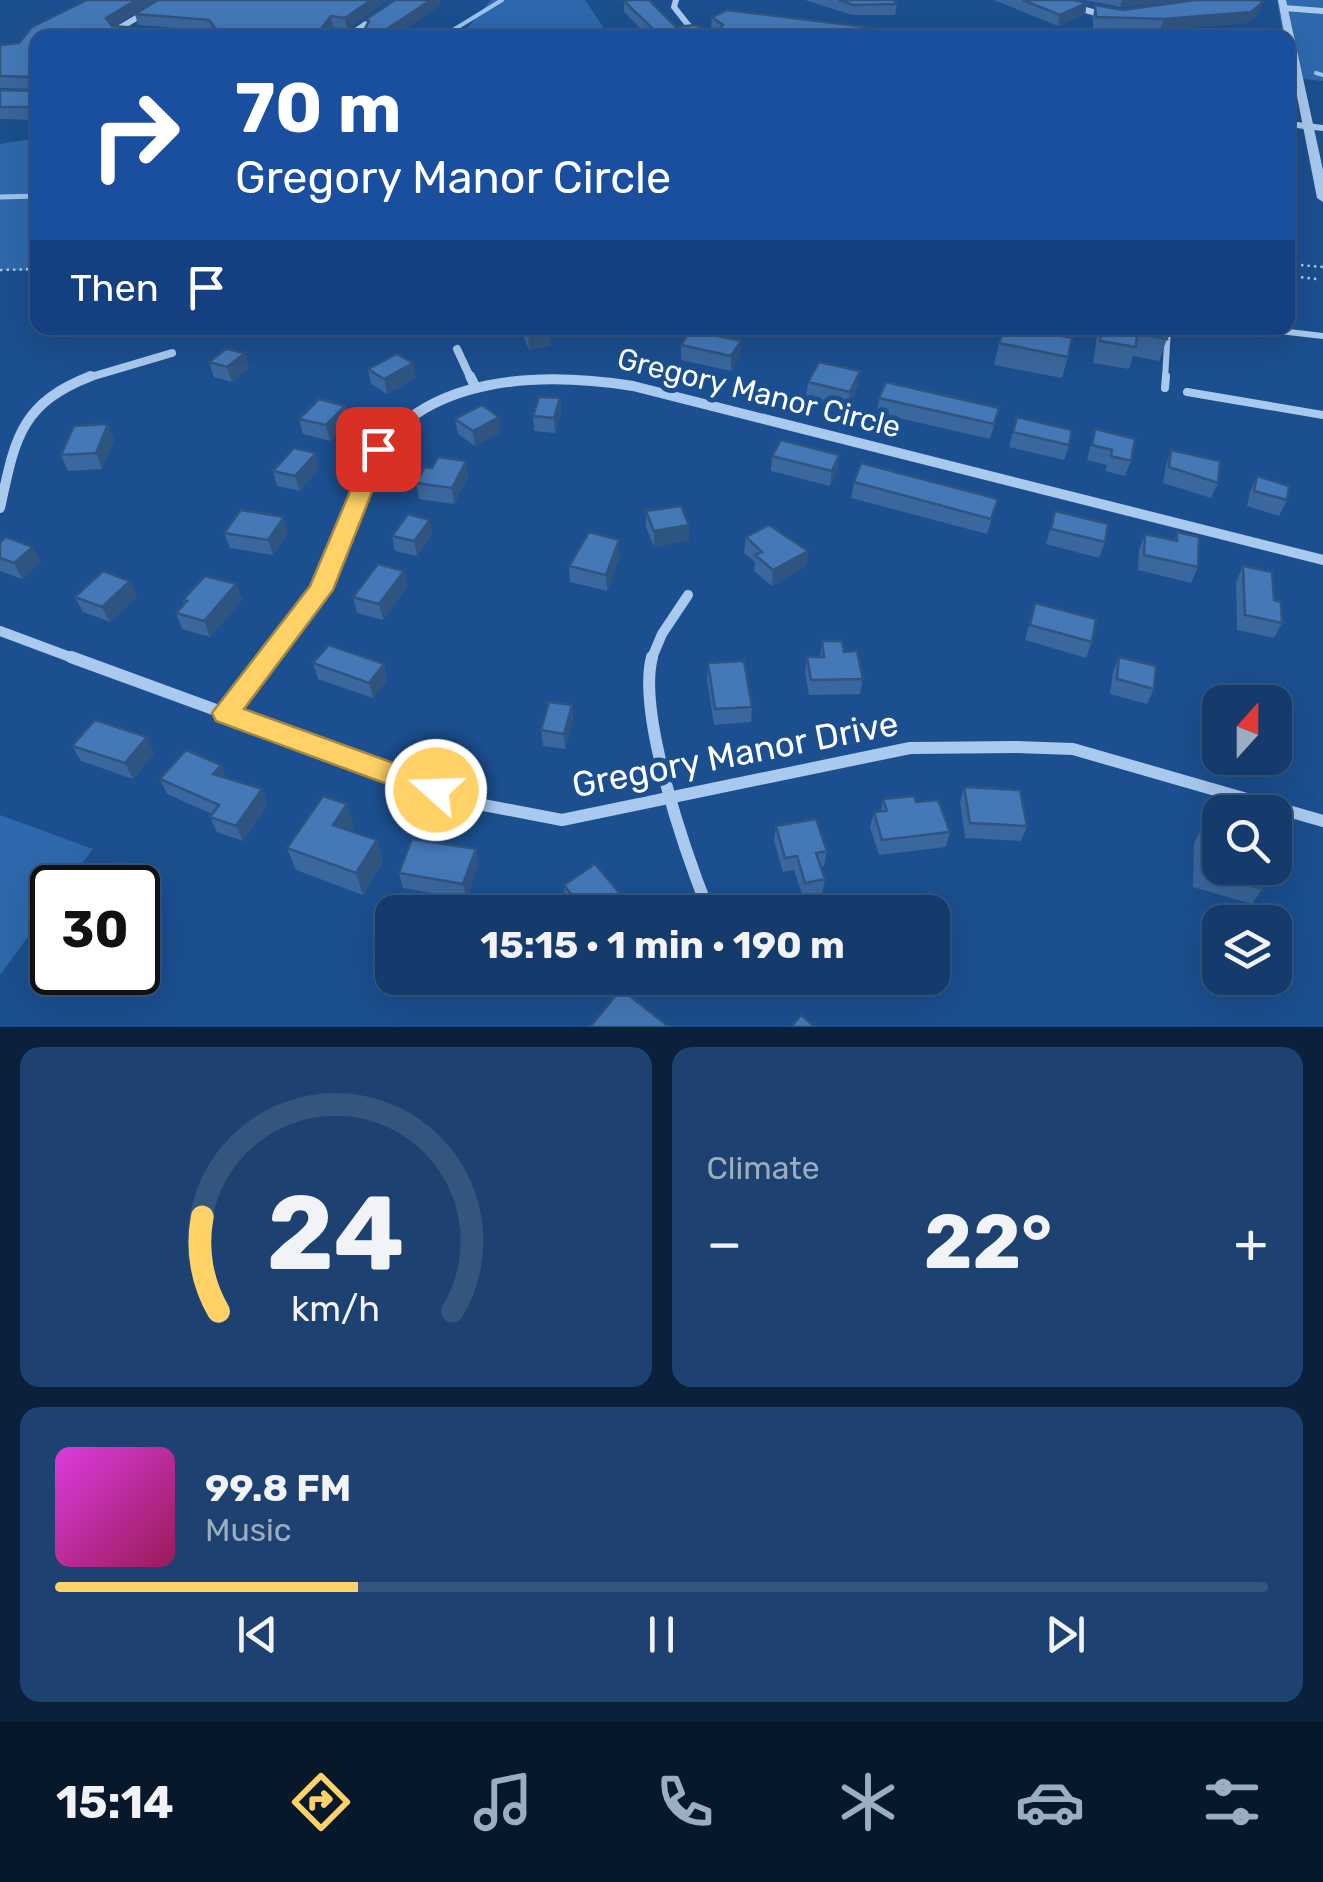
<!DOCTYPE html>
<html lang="en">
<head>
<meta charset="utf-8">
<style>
	body { margin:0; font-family:Rubik,sans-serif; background:#1d4271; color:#f1f3f6; height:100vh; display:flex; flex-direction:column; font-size:38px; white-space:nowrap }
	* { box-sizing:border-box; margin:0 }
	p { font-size:32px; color:#9dadc1 }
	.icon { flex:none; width:55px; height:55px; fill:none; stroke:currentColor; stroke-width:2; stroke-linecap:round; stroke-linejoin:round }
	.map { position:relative; height:1027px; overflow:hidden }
	.side { display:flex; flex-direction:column; gap:20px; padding:20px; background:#0b203b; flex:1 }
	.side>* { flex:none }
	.banner { position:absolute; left:30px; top:30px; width:1265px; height:305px; border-radius:20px; box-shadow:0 10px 40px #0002,0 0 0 2px #33557e; background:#1a4fa0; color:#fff; overflow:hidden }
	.needle { width:65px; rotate:21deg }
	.controls { position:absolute; left:1202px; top:685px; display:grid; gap:20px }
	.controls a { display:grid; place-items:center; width:90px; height:90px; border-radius:20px; background:#143b6b; box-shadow:0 10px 40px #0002,0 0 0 2px #33557e; font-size:50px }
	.speed { position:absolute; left:30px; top:865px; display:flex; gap:20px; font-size:50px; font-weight:700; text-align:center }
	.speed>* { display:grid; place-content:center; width:130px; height:130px; border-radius:50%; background:#143b6b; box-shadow:0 10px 40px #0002,0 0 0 2px #33557e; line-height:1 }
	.speed .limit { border:5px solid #111; border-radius:15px; background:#fff; color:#111 }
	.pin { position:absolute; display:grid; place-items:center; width:85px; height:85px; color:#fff; margin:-42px; border-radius:20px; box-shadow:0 5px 15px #0006 }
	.me { position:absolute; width:110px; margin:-55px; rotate:290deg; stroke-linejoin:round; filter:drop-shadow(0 0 8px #0008) }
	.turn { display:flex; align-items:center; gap:35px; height:210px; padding:0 40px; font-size:45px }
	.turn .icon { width:130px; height:130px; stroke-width:2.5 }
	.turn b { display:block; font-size:70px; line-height:85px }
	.then { display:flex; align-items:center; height:95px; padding:0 40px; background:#0003; gap:20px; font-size:38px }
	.big { font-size:75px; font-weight:700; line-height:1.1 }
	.side .card { flex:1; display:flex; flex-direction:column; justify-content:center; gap:15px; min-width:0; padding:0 35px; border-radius:20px; background:#1d4271 }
	.side .dial { align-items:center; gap:0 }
	.dial svg { height:260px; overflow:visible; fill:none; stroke:#33557e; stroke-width:7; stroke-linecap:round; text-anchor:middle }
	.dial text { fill:#f1f3f6; stroke:none }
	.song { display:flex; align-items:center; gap:30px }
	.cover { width:120px; height:120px; border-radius:15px; background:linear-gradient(135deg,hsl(300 70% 55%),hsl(330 70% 35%)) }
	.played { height:10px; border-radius:5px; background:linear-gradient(90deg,#ffd166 25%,#33557e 25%) }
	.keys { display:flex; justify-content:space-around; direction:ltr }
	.heat { display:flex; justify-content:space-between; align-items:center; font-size:55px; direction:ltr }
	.side .tiles { flex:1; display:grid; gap:20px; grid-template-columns:1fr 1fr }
	.card:last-child { grid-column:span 2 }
	.trip { position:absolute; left:375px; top:895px; width:575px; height:100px; border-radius:20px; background:#143b6b; box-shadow:0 10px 40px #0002,0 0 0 2px #33557e; font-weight:700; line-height:100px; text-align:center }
	.menu { display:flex; height:160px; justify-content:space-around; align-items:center; background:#08182b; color:#9dadc1 }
	.menu .icon { width:70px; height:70px }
	.menu .selected { color:#ffd166 }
	.menu b { font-size:45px; color:#f1f3f6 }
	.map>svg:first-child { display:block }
</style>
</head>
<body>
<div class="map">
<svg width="1323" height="1027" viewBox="0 0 1323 1027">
	<rect width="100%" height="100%" fill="#1b4f8f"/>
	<g fill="#2e69ad">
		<polygon points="491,0 585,0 610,37 460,37"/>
		<polygon points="1277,0 1323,0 1323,81 1294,78 1288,38 1283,37"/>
		<polygon points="25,140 37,142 37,271 0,270 0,144"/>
		<polygon points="0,815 93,849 64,887 52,888 52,904 0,975"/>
	</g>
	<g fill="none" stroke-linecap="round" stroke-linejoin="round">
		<g stroke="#9cc4f0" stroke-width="4">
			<polyline points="440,38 502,0"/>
			<polyline points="1316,73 1323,75"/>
		</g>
		<polyline stroke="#9cc4f0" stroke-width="5" points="0,197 38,196"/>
		<g stroke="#a9c9ee" stroke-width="2.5" stroke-dasharray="2.5 4" stroke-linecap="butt">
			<polyline points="1288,264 1323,267"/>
			<polyline points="0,270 38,269"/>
			<polyline points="1288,276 1317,279"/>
		</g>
		<g stroke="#a9c9ee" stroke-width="6">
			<polyline points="1254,328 1323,336"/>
			<polyline points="1165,379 1168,328"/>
		</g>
		<g stroke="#a9c9ee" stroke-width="8">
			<polyline points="1165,388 1166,376"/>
			<polyline points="1187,392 1323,415"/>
		</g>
		<g stroke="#a9c9ee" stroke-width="6">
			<polyline points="676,0 674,7 689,26 716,38"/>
			<polyline points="1050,0 1107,16"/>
			<polyline points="1284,8 1323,11"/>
			<polyline points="120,31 116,30 167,0"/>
			<polyline points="346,38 400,0"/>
			<polyline points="1288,124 1323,128"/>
		</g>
		<g stroke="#a9c9ee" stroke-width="8">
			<polyline points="457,349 471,379"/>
			<polyline points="84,379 172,353"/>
			<polyline points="540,379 571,379"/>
		</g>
		<g stroke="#a9c9ee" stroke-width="10">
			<polyline points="470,376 476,388"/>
			<path d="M0,508C15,440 19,404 91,376"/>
			<polyline points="0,631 78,660"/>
			<path d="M270,660C296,628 321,595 335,556C347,525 353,492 370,463C422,373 543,372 633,386L1323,560"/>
			<polyline points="651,660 662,634 688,595"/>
		</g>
		<g stroke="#a9c9ee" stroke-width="12">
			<polyline points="71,657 468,802 562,820 910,748 1016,747 1073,749 1323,821"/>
			<path d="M652,657C637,715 686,854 709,912"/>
			<polyline points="226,713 272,657"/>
		</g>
		<polygon fill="#a9c9ee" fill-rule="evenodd" points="1278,0 1286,0 1323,170 1323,202 1317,198 1288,50 1288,38 1285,38"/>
	</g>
	<g fill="#3a679d">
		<polygon points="87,0 157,0 114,26 207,33 211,31 138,25 135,14 158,0 388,0 347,29 333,27 325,38 38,38 38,120 0,119 0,90 34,91 36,89 0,88 0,45 19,43 32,27"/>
		<polygon points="805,0 894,0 897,4 895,15 852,15"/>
		<polygon points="994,0 1073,0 1087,3 1085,14 1058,26"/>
		<polygon points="1084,0 1259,0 1259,13 1247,23 1160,30 1093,29 1093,16 1095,5 1123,10 1195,0 1120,7"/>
		<polygon points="624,1 676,27 716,33 717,32 711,28 712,17 906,38 650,38 624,12"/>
		<polygon points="520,328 548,328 551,346 529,350"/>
		<polygon points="1098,328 1167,328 1167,339 1159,361 1133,356 1129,369 1093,363"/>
		<polygon points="999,343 1068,357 1062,378 994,365"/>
		<polygon points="681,345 740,356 731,371 681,360"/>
		<polygon points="245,353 249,368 232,382 214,377 209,362"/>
		<polygon points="368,369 416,378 387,394 371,384"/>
		<polygon points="808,382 858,386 848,407 806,397"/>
		<polygon points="560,398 561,413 555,433 534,431 533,416"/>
		<polygon points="879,398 999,408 990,439 877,413"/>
		<polygon points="345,406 349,421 330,441 303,434 299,419"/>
		<polygon points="1017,417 1069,445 1064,460 1009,447"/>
		<polygon points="455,419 501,432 475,446 458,434"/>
		<polygon points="1095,429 1131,461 1125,476 1105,471 1107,465 1087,460"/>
		<polygon points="114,439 102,469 68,471 61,455"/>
		<polygon points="1171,450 1218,483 1211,498 1163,483 1166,465"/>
		<polygon points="839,455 837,470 830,486 771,471 772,456"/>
		<polygon points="466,461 468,476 454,504 419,499 416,483 432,468"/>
		<polygon points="319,469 300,491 277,486 273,471"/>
		<polygon points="1257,476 1287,500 1279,516 1247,506 1250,492"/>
		<polygon points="854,482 998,499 987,534 851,498"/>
		<polygon points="646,511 689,540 654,547 646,527"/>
		<polygon points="1055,511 1105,542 1099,558 1046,544"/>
		<polygon points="288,532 273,555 230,548 224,533"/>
		<polygon points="1177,532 1198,567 1191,583 1138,570 1139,550 1145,534 1174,541"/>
		<polygon points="432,535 417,556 395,551 392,536"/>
		<polygon points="746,537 808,551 806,566 772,586 754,571 755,562 744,553"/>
		<polygon points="0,542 41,562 22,579 0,571"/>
		<polygon points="620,555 607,591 570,582 569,566"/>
		<polygon points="1243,566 1282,623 1274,638 1237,630 1236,582"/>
		<polygon points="404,571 407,586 383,620 357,613 353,597"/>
		<polygon points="236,584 242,600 210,637 182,629 176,613 184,604 183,600"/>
		<polygon points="137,596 110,622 83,612 75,597"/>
		<polygon points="1035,603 1092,642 1086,658 1025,640"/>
		<polygon points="822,641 844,652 863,679 860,694 809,695 805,673 807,657 820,657"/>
		<polygon points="1119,657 1154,689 1147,704 1110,694 1113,672"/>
		<polygon points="313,663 384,664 387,680 373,698 318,679"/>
		<polygon points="708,663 752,707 751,722 714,725 707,679"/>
		<polygon points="572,705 573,720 565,749 543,746 541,730"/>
		<polygon points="72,746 154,753 133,779 81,761"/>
		<polygon points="160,779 227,779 268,805 243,841 217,832 210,817 212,814 167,794"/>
		<polygon points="964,787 1027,826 1021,841 965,838 960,802"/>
		<polygon points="883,799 950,832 946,847 879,855 870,827 874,812 881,812"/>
		<polygon points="776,826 827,851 824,866 821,867 825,879 822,894 803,897 794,870 783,872 774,841"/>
		<polygon points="354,827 351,831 377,840 383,862 363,895 296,870 287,848"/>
		<polygon points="1202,828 1262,889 1252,904 1193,887 1194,843"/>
		<polygon points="476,849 478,864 467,899 403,888 399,873"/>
		<polygon points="564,885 626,912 575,912 565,900"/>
	</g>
	<g fill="#305480">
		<polygon points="136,0 157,0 109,29 106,18"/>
		<polygon points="371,0 388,0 347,29 345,18"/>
		<polygon points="431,0 440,0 441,5 392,38 373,38"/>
		<polygon points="1122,0 1195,0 1120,7"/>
		<polygon points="1263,2 1259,13 1247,23 1160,30 1164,19"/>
		<polygon points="1087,3 1085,14 1058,26 1060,15"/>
		<polygon points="331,16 333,27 325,38 314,38"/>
		<polygon points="237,328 252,328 238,332"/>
		<polygon points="550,331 551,346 529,350 528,335"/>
		<polygon points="741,341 740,356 731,371 731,356"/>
		<polygon points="245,353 249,368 232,382 227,367"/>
		<polygon points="413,363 416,378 387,394 384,379"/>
		<polygon points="860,371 858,386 848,407 850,392"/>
		<polygon points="560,398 561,413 555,433 554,418"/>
		<polygon points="345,406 349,421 330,441 326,425"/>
		<polygon points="499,417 501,432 475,446 473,431"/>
		<polygon points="108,424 114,439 102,469 96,453"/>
		<polygon points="316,453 319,469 300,491 295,476"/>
		<polygon points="839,455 837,470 830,486 832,471"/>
		<polygon points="466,461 468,476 454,504 452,488"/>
		<polygon points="284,517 288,532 273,555 268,540"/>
		<polygon points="430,520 432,535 417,556 414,541"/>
		<polygon points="689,525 689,540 654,547 654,531"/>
		<polygon points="619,540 620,555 607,591 606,575"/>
		<polygon points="33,547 41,562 22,579 14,563"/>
		<polygon points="808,551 806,566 772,586 773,570"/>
		<polygon points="404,571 407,586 383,620 379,604"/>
		<polygon points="130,581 137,596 110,622 102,607"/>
		<polygon points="236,584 242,600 210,637 204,621"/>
		<polygon points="384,664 387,680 373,698 369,683"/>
		<polygon points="572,705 573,720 565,749 564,734"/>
		<polygon points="147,737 154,753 133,779 125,763"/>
		<polygon points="221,765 228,780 213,774"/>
		<polygon points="262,789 268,805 243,841 236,826"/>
		<polygon points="347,804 354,827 340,847 333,825"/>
		<polygon points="377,840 383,862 363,895 356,873"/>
		<polygon points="476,849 478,864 467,899 463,884"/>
		<polygon points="626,901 626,912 610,912"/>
	</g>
	<g fill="#4478b7" stroke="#305480" stroke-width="2.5">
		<polygon points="87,0 136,0 106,18 112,26 207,33 215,28 209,20 135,14 158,0 371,0 345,18 331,16 314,38 38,38 38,82 34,77 0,76 0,45 19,43 32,27"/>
		<polygon points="395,0 431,0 373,38 360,38 369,21 365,20"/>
		<polygon points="631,0 649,0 676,27 695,25 716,33 723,25 712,17 727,10 906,32 903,38 669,38 656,32 624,1"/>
		<polygon points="839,0 894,0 897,4 853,5"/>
		<polygon points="1023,0 1073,0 1087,3 1060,15"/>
		<polygon points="1195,0 1259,0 1263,2 1251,12 1164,19 1096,17 1095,5 1123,10"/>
		<polygon points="38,88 38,107 0,107 0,90 34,91"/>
		<polygon points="525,328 548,328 550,331 528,335"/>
		<polygon points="1004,328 1019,328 1072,338 1068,357 999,343"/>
		<polygon points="1102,328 1167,328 1167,339 1137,334 1136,347 1100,341"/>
		<polygon points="691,330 741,341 731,356 681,345"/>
		<polygon points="226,349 245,353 227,367 209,362"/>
		<polygon points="397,354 413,363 384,379 368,369"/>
		<polygon points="819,362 860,371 850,392 808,382"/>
		<polygon points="886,382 999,408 994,424 879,398"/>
		<polygon points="539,397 560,398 554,418 533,416"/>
		<polygon points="319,399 345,406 326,425 299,419"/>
		<polygon points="482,405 499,417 473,431 455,419"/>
		<polygon points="1017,417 1072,430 1069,445 1013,432"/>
		<polygon points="108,424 96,453 61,455 74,426"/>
		<polygon points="1095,429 1135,439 1131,461 1111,456 1112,450 1092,445"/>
		<polygon points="781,440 839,455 832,471 772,456"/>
		<polygon points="294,448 316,453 295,476 273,471"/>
		<polygon points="1171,450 1220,461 1218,483 1169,467"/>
		<polygon points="438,457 466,461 452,488 416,483 425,467 432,468"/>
		<polygon points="861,463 998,499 991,519 854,482"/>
		<polygon points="1257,476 1289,486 1287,500 1254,491"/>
		<polygon points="681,506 689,525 654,531 646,511"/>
		<polygon points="241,510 284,517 268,540 224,533"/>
		<polygon points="1055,511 1108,524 1105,542 1051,529"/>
		<polygon points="408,514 430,520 414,541 392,536"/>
		<polygon points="769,525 808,551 773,570 755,555 762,552 746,537"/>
		<polygon points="589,532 619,540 606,575 569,566"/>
		<polygon points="1177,532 1199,537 1198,567 1144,555 1145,534 1177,541"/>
		<polygon points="6,537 33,547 14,563 0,558 0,542"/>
		<polygon points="378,564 404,571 379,604 353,597"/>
		<polygon points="1243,566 1272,572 1274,600 1281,602 1282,623 1245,615"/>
		<polygon points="103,571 130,581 102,607 75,597"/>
		<polygon points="205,576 236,584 204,621 176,613 187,601 183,600"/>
		<polygon points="1035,603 1096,619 1092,642 1030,625"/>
		<polygon points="822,641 842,641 844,652 857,651 863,679 811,680 807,657 824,657"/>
		<polygon points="329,645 384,664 369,683 313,663"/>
		<polygon points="1119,657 1156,666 1154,689 1117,679"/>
		<polygon points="744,661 752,707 715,709 708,663"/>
		<polygon points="549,702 572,705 564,734 541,730"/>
		<polygon points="95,720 147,737 125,763 72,746"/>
		<polygon points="186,750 221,765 213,774 262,789 236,826 210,817 219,805 160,779"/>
		<polygon points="964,787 1020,790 1027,826 970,823"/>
		<polygon points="323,796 347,804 333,825 377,840 356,873 287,848"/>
		<polygon points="914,796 916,802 938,800 950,832 882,840 874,812 887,811 883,799"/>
		<polygon points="816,819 827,851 816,853 825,879 805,883 797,856 785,858 776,826"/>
		<polygon points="1202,828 1220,833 1220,868 1261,868 1262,889 1202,872"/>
		<polygon points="412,839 476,849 463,884 399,873"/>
		<polygon points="595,864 626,901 610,912 585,912 564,885"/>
		<polygon points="621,989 669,1027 590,1027"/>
		<polygon points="801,1015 815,1027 791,1027"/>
	</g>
	<polygon fill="#ffd166" stroke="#a68842" stroke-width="2.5" points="378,443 389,449 333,590 244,709 446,782 450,790 446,799 436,802 216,721 212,713 310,586 368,449"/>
	<g text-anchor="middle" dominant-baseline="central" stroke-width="10" stroke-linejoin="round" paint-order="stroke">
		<g font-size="30" fill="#fff" stroke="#1b4f8f">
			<text transform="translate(759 393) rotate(14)">Gregory Manor Circle</text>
		</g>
		<g font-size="35" fill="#fff" stroke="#1b4f8f">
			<text transform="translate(735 754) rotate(-11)">Gregory Manor Drive</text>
		</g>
	</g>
</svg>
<div class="controls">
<a><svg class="needle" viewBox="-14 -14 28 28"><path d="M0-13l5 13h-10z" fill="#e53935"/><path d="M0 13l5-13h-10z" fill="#9dadc1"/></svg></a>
<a><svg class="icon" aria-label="search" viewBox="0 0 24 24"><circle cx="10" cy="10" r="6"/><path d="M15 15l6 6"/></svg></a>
<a><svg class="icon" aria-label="layers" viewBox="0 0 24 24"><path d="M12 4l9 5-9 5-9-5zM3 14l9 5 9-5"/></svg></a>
</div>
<div class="speed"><div class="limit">30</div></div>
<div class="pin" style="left:378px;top:449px;background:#d93025"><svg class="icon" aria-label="arrive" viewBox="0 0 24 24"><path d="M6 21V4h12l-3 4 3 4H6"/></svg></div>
<svg class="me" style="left:436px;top:790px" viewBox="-20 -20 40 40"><circle r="17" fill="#ffd166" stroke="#fff" stroke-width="3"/><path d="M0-11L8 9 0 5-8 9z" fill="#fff"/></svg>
<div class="trip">15:15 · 1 min · 190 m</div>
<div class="banner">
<div class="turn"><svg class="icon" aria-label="right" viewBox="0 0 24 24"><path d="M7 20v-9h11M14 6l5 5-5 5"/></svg><div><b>70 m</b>Gregory Manor Circle</div></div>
<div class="then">Then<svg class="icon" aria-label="arrive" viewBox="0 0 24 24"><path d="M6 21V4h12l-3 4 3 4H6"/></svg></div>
</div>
</div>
<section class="side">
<div class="tiles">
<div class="card dial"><svg viewBox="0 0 100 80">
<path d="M14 69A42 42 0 1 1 86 69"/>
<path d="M14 69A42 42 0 0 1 9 40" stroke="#ffd166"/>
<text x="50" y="56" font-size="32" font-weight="700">24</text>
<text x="50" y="72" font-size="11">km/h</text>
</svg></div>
<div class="card"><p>Climate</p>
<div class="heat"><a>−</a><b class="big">22°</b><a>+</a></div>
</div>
<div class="card">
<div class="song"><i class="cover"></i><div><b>99.8 FM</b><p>Music</p></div></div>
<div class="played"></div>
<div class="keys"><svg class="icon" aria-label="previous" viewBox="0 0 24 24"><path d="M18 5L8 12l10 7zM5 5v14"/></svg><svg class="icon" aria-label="pause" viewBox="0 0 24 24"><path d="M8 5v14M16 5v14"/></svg><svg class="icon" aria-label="next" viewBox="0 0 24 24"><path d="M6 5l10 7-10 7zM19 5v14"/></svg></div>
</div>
</div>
</section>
<nav class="menu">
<b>15:14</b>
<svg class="icon selected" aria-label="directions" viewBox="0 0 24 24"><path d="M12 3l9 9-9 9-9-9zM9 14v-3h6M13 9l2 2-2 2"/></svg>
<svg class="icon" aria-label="music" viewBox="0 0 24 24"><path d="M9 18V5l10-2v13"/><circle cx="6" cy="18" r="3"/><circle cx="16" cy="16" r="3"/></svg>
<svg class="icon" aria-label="phone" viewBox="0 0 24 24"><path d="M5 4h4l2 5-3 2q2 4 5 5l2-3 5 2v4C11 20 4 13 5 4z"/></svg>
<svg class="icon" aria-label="climate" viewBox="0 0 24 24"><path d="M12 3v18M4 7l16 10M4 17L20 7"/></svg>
<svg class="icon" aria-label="car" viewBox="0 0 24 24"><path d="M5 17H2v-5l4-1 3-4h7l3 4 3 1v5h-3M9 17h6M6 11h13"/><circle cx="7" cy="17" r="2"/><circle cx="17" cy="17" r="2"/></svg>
<svg class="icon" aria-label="filters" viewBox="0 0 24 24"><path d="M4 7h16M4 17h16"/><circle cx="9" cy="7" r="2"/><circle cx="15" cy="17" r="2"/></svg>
</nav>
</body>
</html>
